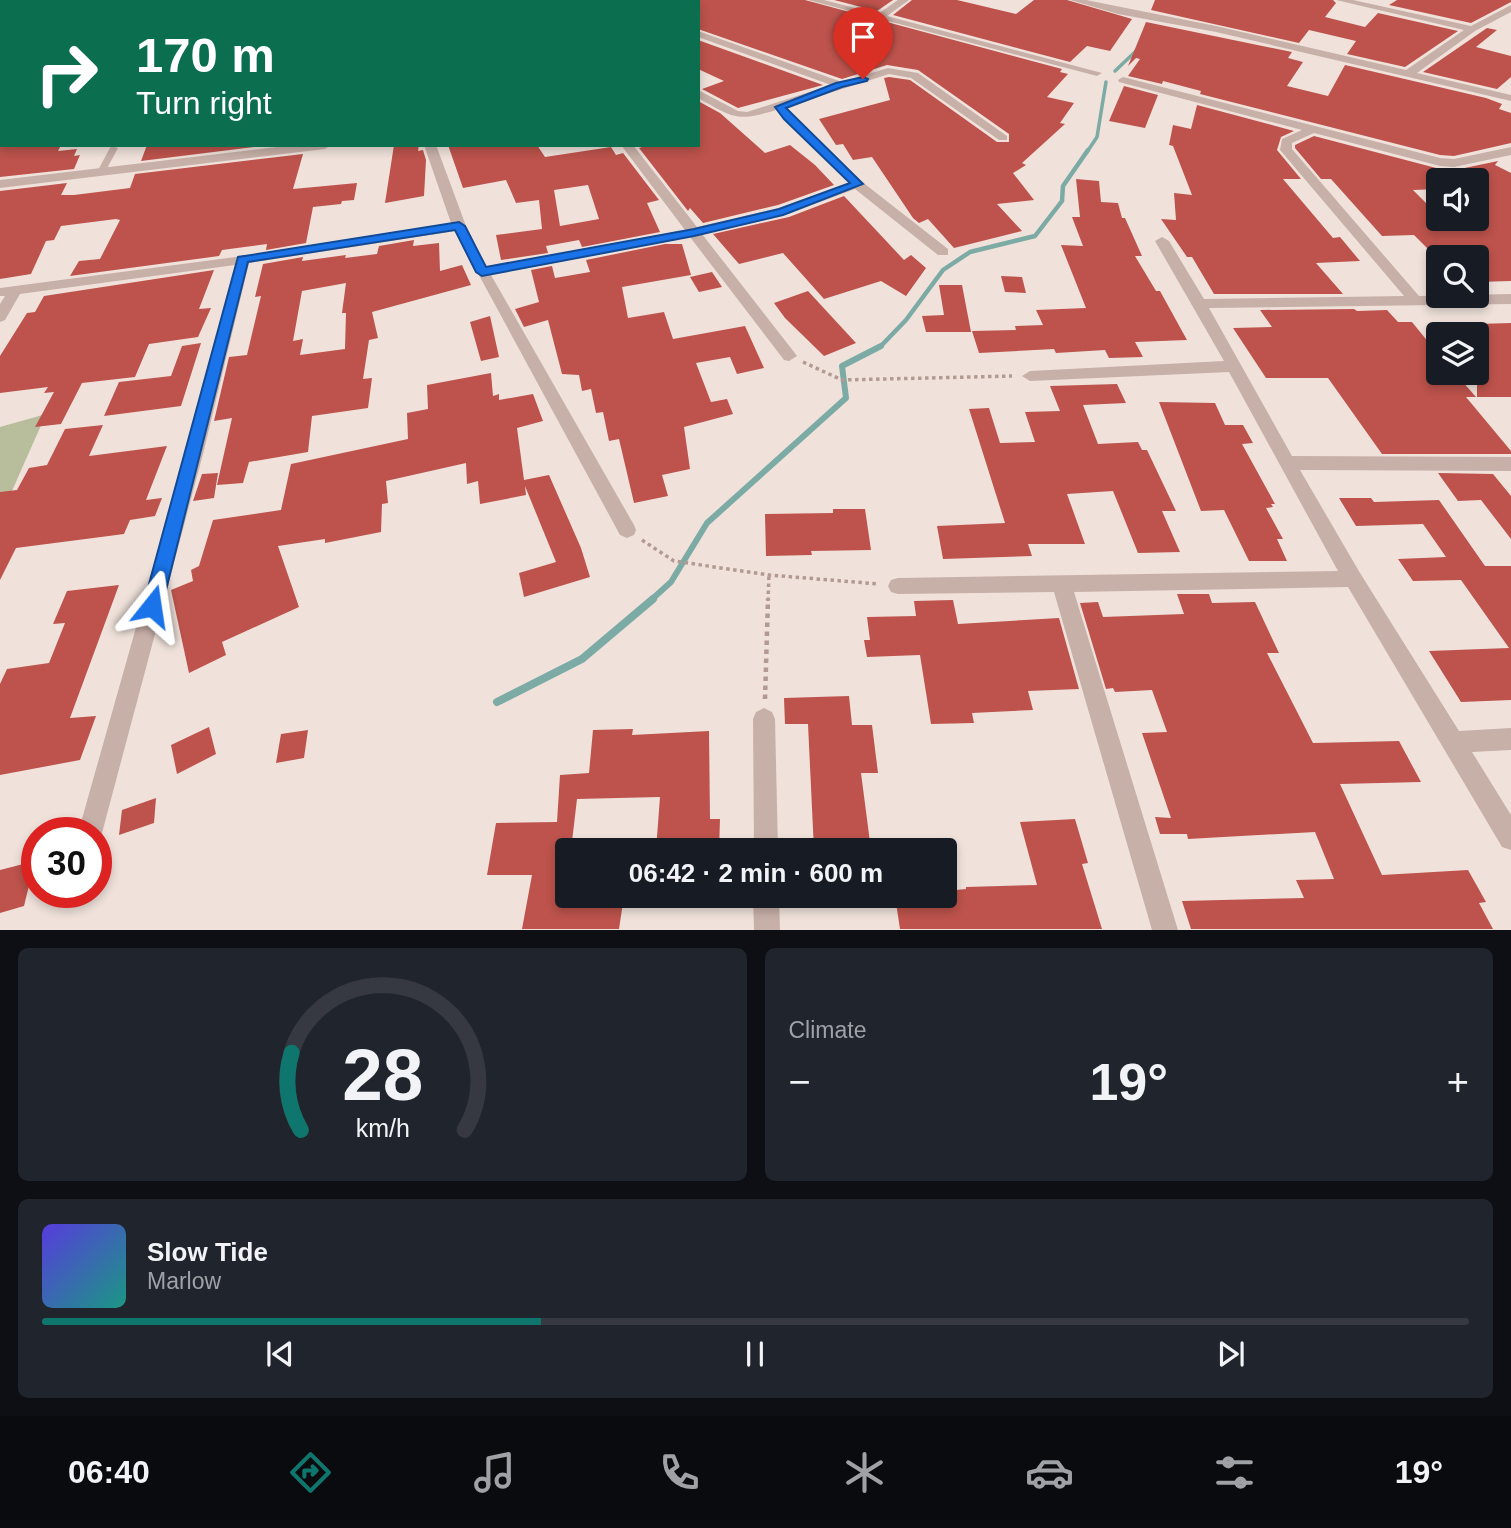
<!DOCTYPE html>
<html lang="en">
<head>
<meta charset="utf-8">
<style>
	body { margin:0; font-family:Arial,sans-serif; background:#20242c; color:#f1f3f6; height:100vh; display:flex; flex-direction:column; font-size:26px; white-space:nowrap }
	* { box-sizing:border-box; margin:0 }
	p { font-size:23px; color:#9ea1a6 }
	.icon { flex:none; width:38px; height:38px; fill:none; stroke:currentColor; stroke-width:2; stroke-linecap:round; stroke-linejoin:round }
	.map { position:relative; height:930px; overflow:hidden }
	.details { display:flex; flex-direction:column; gap:18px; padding:18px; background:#0d0f14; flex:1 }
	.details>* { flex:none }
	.hud { position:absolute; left:0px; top:0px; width:700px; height:147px; box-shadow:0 4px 10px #0003; background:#0b6e4f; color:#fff; overflow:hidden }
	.controls { position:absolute; left:1426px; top:168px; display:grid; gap:14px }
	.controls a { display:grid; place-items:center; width:63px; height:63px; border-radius:7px; background:#171b24; box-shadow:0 4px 10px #0003; font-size:35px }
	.speed { position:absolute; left:21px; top:817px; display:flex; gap:14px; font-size:35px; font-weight:700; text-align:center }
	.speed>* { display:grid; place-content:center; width:91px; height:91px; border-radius:50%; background:#171b24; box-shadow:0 4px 10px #0003; line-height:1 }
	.speed .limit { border:10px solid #d22; background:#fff; color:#111 }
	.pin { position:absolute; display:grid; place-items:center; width:60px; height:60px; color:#fff; margin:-72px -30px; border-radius:50% 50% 50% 0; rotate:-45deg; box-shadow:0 0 7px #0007 }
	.pin .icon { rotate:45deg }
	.me { position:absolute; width:77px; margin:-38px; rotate:15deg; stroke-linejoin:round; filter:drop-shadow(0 0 5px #0008) }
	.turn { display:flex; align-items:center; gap:24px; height:147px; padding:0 21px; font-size:32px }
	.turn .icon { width:91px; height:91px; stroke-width:2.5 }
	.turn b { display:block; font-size:49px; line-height:60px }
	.big { font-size:52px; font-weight:700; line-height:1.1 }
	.details .tile { flex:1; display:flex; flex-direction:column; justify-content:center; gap:10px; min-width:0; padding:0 24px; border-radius:10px; background:#20242c }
	.details .dial { align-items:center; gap:0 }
	.dial svg { height:182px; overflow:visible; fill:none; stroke:#363941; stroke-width:7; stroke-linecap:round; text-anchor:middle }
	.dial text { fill:#f1f3f6; stroke:none }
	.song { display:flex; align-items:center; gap:21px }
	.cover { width:84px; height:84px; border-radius:10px; background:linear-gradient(135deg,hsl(250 70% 55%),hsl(170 70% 35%)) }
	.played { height:7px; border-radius:4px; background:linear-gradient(90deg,#0f766e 35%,#363941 35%) }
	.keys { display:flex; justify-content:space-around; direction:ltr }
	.heat { display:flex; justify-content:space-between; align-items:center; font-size:38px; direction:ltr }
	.details .tiles { flex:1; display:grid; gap:18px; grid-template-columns:1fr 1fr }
	.tile:last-child { grid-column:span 2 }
	.trip { position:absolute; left:555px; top:838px; width:402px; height:70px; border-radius:7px; background:#171b24; box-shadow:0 4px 10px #0003; font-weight:700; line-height:70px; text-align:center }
	.dock { display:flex; height:112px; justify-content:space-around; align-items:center; background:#090b0e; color:#9ea1a6 }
	.dock .icon { width:49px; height:49px }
	.dock .active { color:#0f766e }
	.dock b { font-size:32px; color:#f1f3f6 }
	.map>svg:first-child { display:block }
</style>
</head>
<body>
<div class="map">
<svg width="1511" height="930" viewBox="0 0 1511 930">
	<rect width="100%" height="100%" fill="#f0e2db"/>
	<polygon fill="#b8bd9c" points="46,414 0,518 0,427"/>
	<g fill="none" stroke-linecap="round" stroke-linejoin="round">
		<g stroke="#7caaa4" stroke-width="3.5">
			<polyline points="1115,71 1136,51"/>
			<polyline points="1087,152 1097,137 1106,82"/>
		</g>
		<polyline stroke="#7caaa4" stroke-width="4.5" points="880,347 906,320 943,270 970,252 1035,236 1062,201 1063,186 1088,150"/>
		<polyline stroke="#7caaa4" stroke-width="6" points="650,601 671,582 707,523 846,398 842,366 881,346"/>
		<polyline stroke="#7caaa4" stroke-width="8" points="497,702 582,659 653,599"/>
	</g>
	<g fill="#bd534c" fill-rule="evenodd">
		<polygon points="698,0 805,0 1062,69 1060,72 1068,74 1047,97 1074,103 1060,123 1065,124 1022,163 1026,165 1013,173 1034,200 997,204 1022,231 954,248 928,219 919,223 913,218 872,157 853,160 843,144 836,145 819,119 890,100 884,78 889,77 910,80 997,142 1009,142 1009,134 918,70 887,65 842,79 698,29"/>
		<polygon points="834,0 893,0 877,11"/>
		<polygon points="912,0 957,0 1016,14 1034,0 1067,0 1132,19 1110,51 1087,46 1070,62 893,15"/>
		<polygon points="1155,0 1333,0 1336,3 1325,17 1365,27 1378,13 1458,31 1405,67 1347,54 1356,41 1309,30 1299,43 1151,10"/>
		<polygon points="1397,0 1511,0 1511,2 1471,23 1389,5"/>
		<polygon points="1146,22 1292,52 1288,58 1303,62 1287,86 1328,96 1345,65 1486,98 1502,104 1499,109 1511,113 1511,143 1454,156 1440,155 1200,94 1201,91 1163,81 1162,84 1128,76 1140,59 1136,58 1128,66"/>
		<polygon points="1487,28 1497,30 1476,47 1511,56 1511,77 1497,89 1423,72"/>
		<polygon points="698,40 823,85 738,108 702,89 724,81 698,69"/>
		<polygon points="1124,86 1158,95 1145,128 1109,121"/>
		<polygon points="698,101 720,113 765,153 790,145 815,165 834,185 778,205 703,223 690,208 688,211 639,148 648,145 698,145"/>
		<polygon points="1197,105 1294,131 1281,137 1277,150 1301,179 1283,179 1333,238 1340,237 1360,261 1316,263 1343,294 1214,294 1192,257 1187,257 1161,219 1176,220 1174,193 1192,195 1173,146 1169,145 1173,125 1191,129"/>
		<path d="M1314,136L1440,169L1455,170L1498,161L1495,165L1511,173V281L1477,282V257H1436L1414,235L1382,236L1331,179H1321L1295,148V145ZM1438,180H1477V226L1451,227L1442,219H1438V215L1413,190L1438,189Z"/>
		<polygon points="0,145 61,145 58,151 77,149 74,156 80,155 74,169 0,177"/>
		<polygon points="147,145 269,145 141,161"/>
		<polygon points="394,145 419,145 418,151 423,150 426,160 424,196 385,203"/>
		<path d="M448,145H537L545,157L611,147L616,155L623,153L659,200L647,203L660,232L582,247L579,240L546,246L548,253L501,260L496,235L542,229L539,200L516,203L506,180L463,188ZM588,185L599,219L560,226L554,190Z"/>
		<polygon points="303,154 293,189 357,183 354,200 342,201 341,204 313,207 306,243 266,250 267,244 222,250 219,256 70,276 79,261 100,259 120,220 116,219 61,226 54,240 46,241 31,274 0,279 0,191 67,183 61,195 74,195 130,188 135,174"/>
		<polygon points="1076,179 1099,181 1101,202 1118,203 1122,218 1125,218 1142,256 1135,256 1156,291 1160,291 1187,340 1135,342 1143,357 1109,358 1105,350 1056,353 1054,349 979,353 972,331 1016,330 1015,326 1043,325 1036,310 1086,308 1061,245 1083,246 1072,217 1080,217"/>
		<polygon points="844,196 904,260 911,255 926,268 906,296 881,281 824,299 783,253 739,264 713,234 789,217"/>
		<path d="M414,240L413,246L439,243L440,271L462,265L471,285L372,312L378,338L369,340L363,379L372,378L368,408L312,416L308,452L249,462L243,483L217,485L232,418L214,421L229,357L247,355L261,296L255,297L263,264L303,257L302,261L346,255L345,258L377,254L379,246ZM346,283L342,313H346L345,349L300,355L303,339L293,341L302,291Z"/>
		<polygon points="665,244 682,244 691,275 622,287 628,318 664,312 673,339 745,326 764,368 737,374 730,357 696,363 711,402 727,399 733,414 684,427 690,469 662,475 668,496 634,503 619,439 609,441 603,412 596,413 591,389 582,391 579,375 562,374 548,320 524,327 515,309 539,302 531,270 552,266 555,278 590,272 586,260"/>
		<polygon points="214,270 199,309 211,308 198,337 149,344 135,377 82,383 61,424 35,427 54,392 44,393 48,387 0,393 0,356 27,313 35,312 44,296"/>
		<polygon points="712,272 722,287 699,292 690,277"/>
		<polygon points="1001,276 1022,277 1026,293 1005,292"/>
		<polygon points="939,285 962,285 971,332 926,332 922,316 944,315"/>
		<polygon points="808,291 856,343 824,356 785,318 774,303"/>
		<polygon points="1354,309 1357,311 1387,310 1398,322 1412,322 1438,354 1438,373 1455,373 1476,397 1466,397 1511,451 1511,454 1382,454 1328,378 1266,378 1233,328 1272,327 1260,310"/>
		<polygon points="490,316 499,357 481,361 470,322"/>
		<polygon points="1511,323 1511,397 1477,397 1477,324"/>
		<polygon points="201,343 181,406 104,416 119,382 171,376 182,346"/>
		<polygon points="491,373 493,396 499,394 499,400 533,394 543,421 517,428 524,480 549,475 581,548 590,577 524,597 519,573 556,562 525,486 526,495 480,504 478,481 467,484 466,463 386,481 388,503 382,504 381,532 325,543 325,539 278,546 299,607 222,642 226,655 189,673 171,590 193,581 191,570 199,566 213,520 281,510 291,464 408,439 407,413 428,409 427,385"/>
		<polygon points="1117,384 1126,403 1083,405 1098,444 1138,442 1142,450 1147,450 1176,511 1162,511 1180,552 1138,553 1113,491 1067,494 1085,544 1028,544 1032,556 943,559 937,526 1005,523 969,409 989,408 1000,443 1035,442 1025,412 1060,411 1050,386"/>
		<polygon points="1159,402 1215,403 1225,425 1243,425 1253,443 1242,444 1275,504 1271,504 1273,507 1266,508 1283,539 1277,539 1287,561 1249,561 1224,510 1201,511"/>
		<polygon points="103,425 89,456 167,446 146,500 162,498 155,516 130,520 124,534 16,548 0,580 0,492 17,490 29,468 47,465 65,429"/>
		<polygon points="218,473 214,498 193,501 202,474"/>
		<polygon points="1438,473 1493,474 1511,496 1511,539 1481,500 1458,501"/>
		<polygon points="1339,498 1371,498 1374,502 1439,500 1485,566 1511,566 1511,700 1461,702 1429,651 1509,648 1461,580 1413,581 1398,559 1446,557 1423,524 1356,526"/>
		<polygon points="833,509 865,509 871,550 811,551 812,555 766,556 765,514 833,513"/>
		<polygon points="119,585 70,718 96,716 80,760 0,775 0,684 7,669 49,663 65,623 53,624 67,591"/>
		<polygon points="1177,594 1209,594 1212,603 1255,602 1279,653 1267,653 1313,743 1399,741 1421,782 1340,784 1382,875 1468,870 1486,902 1479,903 1493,929 1191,929 1182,901 1304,898 1296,880 1334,879 1315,832 1188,839 1187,834 1160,834 1155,817 1171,818 1142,733 1167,732 1152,690 1115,692 1113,688 1106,689 1080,603 1098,602 1103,617 1184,614"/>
		<polygon points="953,600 958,624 1059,618 1079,689 1028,691 1033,710 972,713 974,723 931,724 920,655 867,657 864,640 870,640 867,617 916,616 914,601"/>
		<polygon points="849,696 852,725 872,725 878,773 861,773 871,850 814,850 808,724 785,724 784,698"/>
		<polygon points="209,727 216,754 177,774 171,745"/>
		<polygon points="633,729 632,735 709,731 710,819 720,819 719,850 656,850 660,797 577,799 571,850 567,850 567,896 624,896 619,929 522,929 532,875 487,875 496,823 557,822 560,775 589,773 593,730"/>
		<polygon points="308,730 304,758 276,763 281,734"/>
		<polygon points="156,798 154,823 119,835 122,810"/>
		<polygon points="1075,819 1088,863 1082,864 1102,929 900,929 895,896 945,896 945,891 966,889 966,887 1037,885 1020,822"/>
		<polygon points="35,861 24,906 0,913 0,870"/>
	</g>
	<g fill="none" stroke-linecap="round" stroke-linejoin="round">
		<g stroke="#b29a92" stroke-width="3.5" stroke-dasharray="3.5 3.5" stroke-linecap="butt">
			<polyline points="803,362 842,380 1012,376"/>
			<polyline points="642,540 674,561 769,575 879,584"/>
			<polyline points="768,601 769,575"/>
		</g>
		<polyline stroke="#b29a92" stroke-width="4.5" stroke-dasharray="4.5 4.5" stroke-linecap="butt" points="765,699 768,599"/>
		<g fill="#c7b0a8" fill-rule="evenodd">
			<polygon points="203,0 209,0 202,2"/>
			<polygon points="111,146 118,148 104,174 98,174 97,172"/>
		</g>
		<g fill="#c7b0a8" fill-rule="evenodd">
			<polygon points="13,0 23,0 13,2"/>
			<polygon points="156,0 166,0 156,2"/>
			<polygon points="273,0 283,0 273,2"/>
			<rect x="407" y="0" width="10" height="2"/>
			<polygon points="595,0 606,0 607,2 597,2"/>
			<polygon points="808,0 824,0 878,14 898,0 909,0 887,16 1102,73 1097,76"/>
			<polygon points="1070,0 1086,0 1216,26 1406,70 1464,30 1336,0 1353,0 1471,26 1511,5 1511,12 1475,31 1417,73 1511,95 1511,101 1216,32 1118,14"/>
			<polygon points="2,20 2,27 0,28 0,21"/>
			<path d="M698,31L842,82L888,68L918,73L1007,136V140H999L911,78L889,74L786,107L861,181L948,249V255H938L855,189L788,214L702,234L794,352L797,356L789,361L784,360L690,237L491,275L634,525L636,530L634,535L627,538L620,535L455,231L249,263L203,454L102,833L96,842V833H78L185,454L235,265L20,294L5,320L0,322V304L5,296H0V288L243,256L451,223L424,145H436L466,226L486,267L685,230L621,145H633L697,227L779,208L849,183L776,110C736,122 734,118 698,98V90L738,111L747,112L831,85L698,37Z"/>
			<rect x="0" y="40" width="2" height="6"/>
			<polygon points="1123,77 1440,158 1454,159 1511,147 1511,155 1454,167 1440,166 1314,133 1292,143 1292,149 1419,296 1511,294 1511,304 1209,308 1292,456 1511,457 1511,471 1300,470 1360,573 1459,731 1511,728 1511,750 1472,752 1511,815 1511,850 1502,847 1348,587 1074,592 1178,930 1152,930 1054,592 898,594 891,592 888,586 891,580 898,578 1338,571 1229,372 1030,381 1022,376 1030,371 1224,361 1155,241 1162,237 1169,241 1204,299 1404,296 1280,150 1282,139 1302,130 1119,82 1118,80"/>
			<polygon points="0,105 2,105 0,112"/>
			<polygon points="293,145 331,145 325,149 0,188 0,180"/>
			<polygon points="764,708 772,712 775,719 778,850 754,850 753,719 756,712"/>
			<polygon points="753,896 779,896 780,930 754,930"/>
		</g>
	</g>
	<polygon fill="#1a73e8" stroke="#114b97" stroke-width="2" points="863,77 868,79 867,81 842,87 786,108 863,184 783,215 694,236 482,276 476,272 455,230 248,262 162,606 159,611 152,614 146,611 143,606 238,257 459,222 465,226 486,267 694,229 779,209 850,183 784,119 775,107 836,83"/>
</svg>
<div class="controls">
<a><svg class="icon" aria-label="sound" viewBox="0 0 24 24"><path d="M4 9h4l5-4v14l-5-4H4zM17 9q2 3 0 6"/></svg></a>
<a><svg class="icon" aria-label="search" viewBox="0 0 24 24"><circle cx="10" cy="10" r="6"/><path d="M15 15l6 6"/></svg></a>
<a><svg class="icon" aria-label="layers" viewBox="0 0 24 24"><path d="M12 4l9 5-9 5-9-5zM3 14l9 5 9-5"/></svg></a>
</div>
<div class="speed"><div class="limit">30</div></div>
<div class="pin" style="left:863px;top:79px;background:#d93025"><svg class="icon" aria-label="arrive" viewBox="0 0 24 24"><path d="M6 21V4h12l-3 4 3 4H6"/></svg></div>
<svg class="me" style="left:152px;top:606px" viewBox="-20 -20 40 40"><path d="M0-17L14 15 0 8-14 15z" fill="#1a73e8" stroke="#fff" stroke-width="4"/></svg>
<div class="trip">06:42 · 2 min · 600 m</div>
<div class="hud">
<div class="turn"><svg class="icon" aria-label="right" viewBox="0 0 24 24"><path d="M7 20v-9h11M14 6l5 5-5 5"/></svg><div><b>170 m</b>Turn right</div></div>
</div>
</div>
<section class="details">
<div class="tiles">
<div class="tile dial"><svg viewBox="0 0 100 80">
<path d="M14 69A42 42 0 1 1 86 69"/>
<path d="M14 69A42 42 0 0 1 10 35" stroke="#0f766e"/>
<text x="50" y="56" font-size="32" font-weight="700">28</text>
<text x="50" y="72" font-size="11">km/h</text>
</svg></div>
<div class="tile"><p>Climate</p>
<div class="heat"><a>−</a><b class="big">19°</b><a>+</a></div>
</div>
<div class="tile">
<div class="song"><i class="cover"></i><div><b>Slow Tide</b><p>Marlow</p></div></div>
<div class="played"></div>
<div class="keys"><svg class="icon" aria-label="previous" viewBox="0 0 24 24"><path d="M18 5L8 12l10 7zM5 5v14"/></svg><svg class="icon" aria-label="pause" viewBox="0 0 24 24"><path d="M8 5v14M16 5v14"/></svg><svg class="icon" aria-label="next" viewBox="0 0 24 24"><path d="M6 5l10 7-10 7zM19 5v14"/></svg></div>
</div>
</div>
</section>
<nav class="dock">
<b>06:40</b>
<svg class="icon active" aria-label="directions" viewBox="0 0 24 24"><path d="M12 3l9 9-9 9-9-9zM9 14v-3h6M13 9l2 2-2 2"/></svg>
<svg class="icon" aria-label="music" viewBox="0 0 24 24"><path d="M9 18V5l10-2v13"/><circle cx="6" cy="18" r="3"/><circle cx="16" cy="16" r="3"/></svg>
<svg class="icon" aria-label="phone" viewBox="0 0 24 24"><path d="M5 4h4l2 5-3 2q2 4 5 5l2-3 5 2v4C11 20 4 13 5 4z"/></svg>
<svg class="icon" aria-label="climate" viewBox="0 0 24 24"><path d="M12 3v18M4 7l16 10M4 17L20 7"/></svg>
<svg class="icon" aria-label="car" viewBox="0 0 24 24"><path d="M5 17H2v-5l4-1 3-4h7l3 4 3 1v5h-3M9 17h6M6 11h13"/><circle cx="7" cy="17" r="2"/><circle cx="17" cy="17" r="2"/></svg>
<svg class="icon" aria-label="filters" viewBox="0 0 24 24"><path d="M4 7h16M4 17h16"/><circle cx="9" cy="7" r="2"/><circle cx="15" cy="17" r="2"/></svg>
<b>19°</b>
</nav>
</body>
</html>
